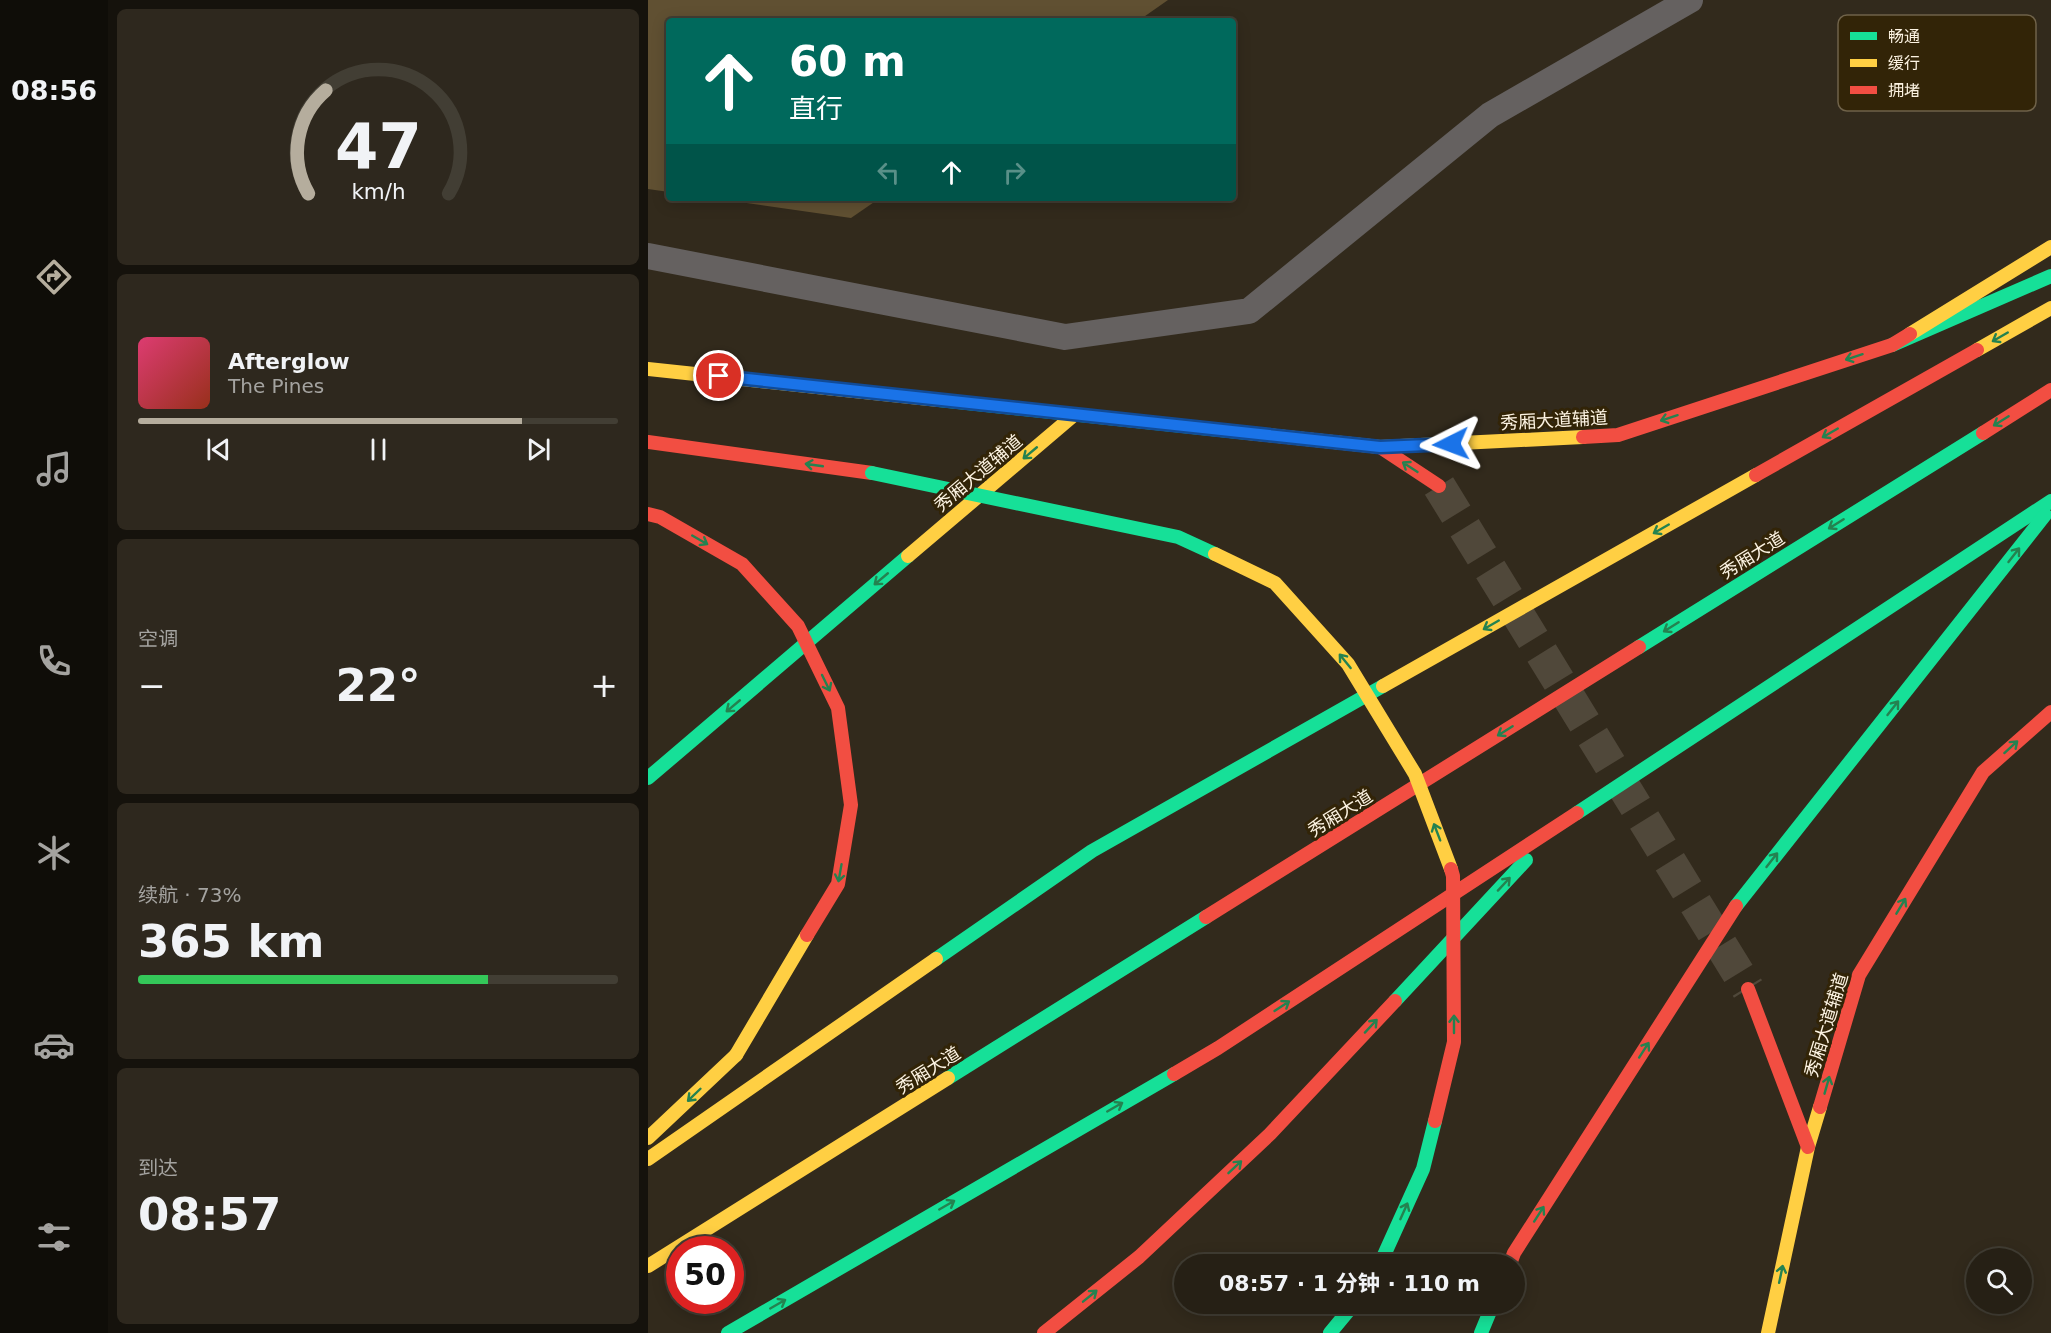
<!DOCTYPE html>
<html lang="zh">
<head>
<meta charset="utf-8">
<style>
	body { margin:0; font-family:"DejaVu Sans","Noto Sans SC",sans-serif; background:#2e281e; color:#f1f3f6; height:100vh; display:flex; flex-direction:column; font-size:22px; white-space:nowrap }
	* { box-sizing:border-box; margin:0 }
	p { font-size:20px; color:#a4a3a0 }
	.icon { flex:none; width:33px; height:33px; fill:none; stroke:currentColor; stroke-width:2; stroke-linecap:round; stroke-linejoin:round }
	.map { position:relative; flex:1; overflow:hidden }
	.sheet { display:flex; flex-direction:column; gap:9px; padding:9px; background:#15120c; width:540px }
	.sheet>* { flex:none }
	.hud { position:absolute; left:18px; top:18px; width:570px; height:183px; border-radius:6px; box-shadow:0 3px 15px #0003,0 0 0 2px #423e34; background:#00695c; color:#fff; overflow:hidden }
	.buttons { position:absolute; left:1318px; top:1248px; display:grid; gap:12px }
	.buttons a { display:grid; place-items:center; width:66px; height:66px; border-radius:50%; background:#262015; box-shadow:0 3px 15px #0003,0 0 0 2px #423e34; font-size:30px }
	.speed { position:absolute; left:18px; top:1236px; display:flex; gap:12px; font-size:30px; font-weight:700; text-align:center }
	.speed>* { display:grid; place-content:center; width:78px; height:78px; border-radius:50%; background:#262015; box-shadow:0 3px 15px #0003,0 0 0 2px #423e34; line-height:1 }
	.speed .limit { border:9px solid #d22; background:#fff; color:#111 }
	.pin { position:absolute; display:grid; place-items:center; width:51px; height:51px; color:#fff; margin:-26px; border:3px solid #fff; border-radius:50%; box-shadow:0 2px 6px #0007 }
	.me { position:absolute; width:66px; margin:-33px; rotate:267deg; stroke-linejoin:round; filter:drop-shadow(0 0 4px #0008) }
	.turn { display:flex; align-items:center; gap:21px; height:126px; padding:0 24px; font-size:27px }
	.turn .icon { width:78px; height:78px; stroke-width:2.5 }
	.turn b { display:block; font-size:42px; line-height:51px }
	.lanes { display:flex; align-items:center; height:57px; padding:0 24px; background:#0003; justify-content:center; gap:30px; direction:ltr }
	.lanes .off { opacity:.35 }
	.big { font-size:45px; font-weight:700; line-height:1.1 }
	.sheet .tile { flex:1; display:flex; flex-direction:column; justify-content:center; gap:9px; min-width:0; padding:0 21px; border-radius:9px; background:#2e281e }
	.sheet .dial { align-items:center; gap:0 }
	.dial svg { height:156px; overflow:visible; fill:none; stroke:#423e34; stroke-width:7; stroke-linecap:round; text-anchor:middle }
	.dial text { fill:#f1f3f6; stroke:none }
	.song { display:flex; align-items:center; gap:18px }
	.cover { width:72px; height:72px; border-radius:9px; background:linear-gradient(135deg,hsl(340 70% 55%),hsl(10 70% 35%)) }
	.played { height:6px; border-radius:3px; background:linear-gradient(90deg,#b5ad9d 80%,#423e34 80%) }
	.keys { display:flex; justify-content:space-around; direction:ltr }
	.heat { display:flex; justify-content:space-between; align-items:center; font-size:33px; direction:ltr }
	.charge { height:9px; border-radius:4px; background:linear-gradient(90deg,#34c759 73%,#423e34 0) }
	.trip { position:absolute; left:526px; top:1254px; width:351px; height:60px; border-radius:30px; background:#262015; box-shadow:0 3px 15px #0003,0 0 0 2px #423e34; font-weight:700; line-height:60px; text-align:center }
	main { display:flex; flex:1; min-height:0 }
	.tab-bar { display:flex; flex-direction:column; width:108px; justify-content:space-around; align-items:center; background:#0f0d08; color:#a4a3a0 }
	.tab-bar .icon { width:42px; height:42px }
	.tab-bar .current { color:#b5ad9d }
	.tab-bar b { font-size:27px; color:#f1f3f6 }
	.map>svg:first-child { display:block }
</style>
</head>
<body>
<main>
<nav class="tab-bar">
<b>08:56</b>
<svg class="icon current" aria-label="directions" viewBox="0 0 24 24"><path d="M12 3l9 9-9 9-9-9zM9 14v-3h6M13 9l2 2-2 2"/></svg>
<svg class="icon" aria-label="music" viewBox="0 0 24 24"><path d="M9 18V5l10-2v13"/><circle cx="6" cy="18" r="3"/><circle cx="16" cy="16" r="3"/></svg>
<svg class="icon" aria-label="phone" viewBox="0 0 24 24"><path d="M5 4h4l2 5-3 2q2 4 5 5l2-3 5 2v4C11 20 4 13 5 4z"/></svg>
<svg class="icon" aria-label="climate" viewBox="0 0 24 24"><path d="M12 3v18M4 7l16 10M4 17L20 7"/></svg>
<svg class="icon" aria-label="car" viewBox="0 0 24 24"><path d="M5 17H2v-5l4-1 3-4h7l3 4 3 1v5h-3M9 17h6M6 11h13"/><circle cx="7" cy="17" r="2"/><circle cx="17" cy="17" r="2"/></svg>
<svg class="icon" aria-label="filters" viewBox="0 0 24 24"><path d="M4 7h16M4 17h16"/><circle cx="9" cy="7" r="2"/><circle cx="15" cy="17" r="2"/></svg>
</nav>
<section class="sheet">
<div class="tile dial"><svg viewBox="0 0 100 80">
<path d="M14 69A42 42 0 1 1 86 69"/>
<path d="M14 69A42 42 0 0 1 23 16" stroke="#b5ad9d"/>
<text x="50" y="56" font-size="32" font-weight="700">47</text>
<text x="50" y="72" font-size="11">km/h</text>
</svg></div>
<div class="tile">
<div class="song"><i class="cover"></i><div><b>Afterglow</b><p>The Pines</p></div></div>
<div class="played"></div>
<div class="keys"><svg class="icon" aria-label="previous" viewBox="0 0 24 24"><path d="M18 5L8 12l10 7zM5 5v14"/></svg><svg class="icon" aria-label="pause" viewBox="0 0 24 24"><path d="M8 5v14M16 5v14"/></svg><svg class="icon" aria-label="next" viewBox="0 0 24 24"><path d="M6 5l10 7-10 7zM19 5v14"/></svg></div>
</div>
<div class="tile"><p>空调</p>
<div class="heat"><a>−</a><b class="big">22°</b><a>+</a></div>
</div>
<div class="tile"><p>续航 · 73%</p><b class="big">365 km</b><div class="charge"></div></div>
<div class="tile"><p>到达</p><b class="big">08:57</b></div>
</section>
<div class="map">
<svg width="1403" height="1333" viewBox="0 0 1403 1333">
	<rect width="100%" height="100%" fill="#322a1c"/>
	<g fill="#605032">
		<polygon points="0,0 520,0 490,21 21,21 21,192 0,189"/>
		<polygon points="64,198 232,198 203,218"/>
	</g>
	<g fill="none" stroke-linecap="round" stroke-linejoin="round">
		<polyline stroke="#50483a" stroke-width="33" stroke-dasharray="33 16" stroke-linecap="butt" points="791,486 1100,989"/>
		<polyline stroke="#656160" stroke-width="26" points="0,256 417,337 601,311 842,115 1042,0"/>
		<g stroke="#16e098" stroke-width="14">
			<polyline points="1244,345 1403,276"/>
			<polyline points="291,400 600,433"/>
			<polyline points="991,647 1335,433"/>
			<polyline points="0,778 260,556"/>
			<polyline points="929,813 1403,501"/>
			<polyline points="1088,906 1397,515"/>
			<polyline points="288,959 444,851 735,686"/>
			<polyline points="747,1001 878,860"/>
			<polyline points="300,1078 558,917"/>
			<polyline points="80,1333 526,1074"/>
			<polyline points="682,1333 706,1304"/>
			<polyline points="833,1333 845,1304"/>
		</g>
		<g stroke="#ffcf43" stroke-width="14">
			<polyline points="1262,334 1403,247"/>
			<polyline points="1329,350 1403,308"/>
			<polyline points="0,369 291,400"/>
			<polyline points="600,433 732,447 935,437"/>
			<polyline points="260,556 426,415"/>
			<polyline points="735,686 1108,475"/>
			<polyline points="0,1138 88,1055"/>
			<polyline points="0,1159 288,959"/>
			<polyline points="0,1266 300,1078"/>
			<polyline points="1120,1333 1160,1147 1172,1107"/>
		</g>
		<g stroke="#f24e42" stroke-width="14">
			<polyline points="1335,433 1403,390"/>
			<polyline points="935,437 970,435 1244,345 1262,334"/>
			<polyline points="0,442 224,473"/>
			<polyline points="732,447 791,486"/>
			<polyline points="1108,475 1329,350"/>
			<polyline points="558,917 991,647"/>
			<polyline points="1100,989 1160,1147"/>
			<polyline points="526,1074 570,1048 929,813"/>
			<polyline points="1172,1107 1211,975 1335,772 1403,712"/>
			<polyline points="396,1333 491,1257 622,1134 747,1001"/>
		</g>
		<g stroke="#16e098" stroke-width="14">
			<polyline points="224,473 530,537 567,554"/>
			<polyline points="732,1264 775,1169 787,1121"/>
		</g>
		<g stroke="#ffcf43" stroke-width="14">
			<polyline points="567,554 627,583 700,664 767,774 803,869"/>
			<polyline points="88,1055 159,935"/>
		</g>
		<g stroke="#f24e42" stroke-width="14">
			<polyline points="0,514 12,517 94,564 150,626 190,708 203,805 190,884 159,935"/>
			<polyline points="787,1121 806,1042 805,876 803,869"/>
			<polyline points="862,1264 866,1253 1088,906"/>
		</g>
	</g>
	<defs><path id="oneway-shaft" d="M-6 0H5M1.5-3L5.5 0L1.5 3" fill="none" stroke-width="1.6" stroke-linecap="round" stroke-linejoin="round" transform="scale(1.5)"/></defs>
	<g stroke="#248250">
		<use href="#oneway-shaft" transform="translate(1352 337) rotate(150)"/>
		<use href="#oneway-shaft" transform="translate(1206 357) rotate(162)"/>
		<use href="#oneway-shaft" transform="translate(1021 418) rotate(162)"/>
		<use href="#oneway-shaft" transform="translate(1353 421) rotate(148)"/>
		<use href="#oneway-shaft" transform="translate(1182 433) rotate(150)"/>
		<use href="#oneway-shaft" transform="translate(382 453) rotate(140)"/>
		<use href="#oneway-shaft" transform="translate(166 465) rotate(-172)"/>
		<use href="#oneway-shaft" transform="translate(762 467) rotate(-147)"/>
		<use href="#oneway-shaft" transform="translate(1188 524) rotate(148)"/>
		<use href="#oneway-shaft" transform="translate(1013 529) rotate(150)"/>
		<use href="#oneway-shaft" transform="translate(52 540) rotate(30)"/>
		<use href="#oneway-shaft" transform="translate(1366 555) rotate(-52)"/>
		<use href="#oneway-shaft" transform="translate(233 579) rotate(140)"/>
		<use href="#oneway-shaft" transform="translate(843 625) rotate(150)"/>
		<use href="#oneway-shaft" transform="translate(1023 627) rotate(148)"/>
		<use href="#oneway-shaft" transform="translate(697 661) rotate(-129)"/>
		<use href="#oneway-shaft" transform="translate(178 683) rotate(64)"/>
		<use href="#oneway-shaft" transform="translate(85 706) rotate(140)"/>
		<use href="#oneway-shaft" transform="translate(1245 708) rotate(-52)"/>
		<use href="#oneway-shaft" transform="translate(857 731) rotate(148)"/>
		<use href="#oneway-shaft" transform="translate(1363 747) rotate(-42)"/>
		<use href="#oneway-shaft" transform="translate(789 832) rotate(-111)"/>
		<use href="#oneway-shaft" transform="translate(1124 860) rotate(-52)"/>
		<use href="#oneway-shaft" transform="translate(192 873) rotate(100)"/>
		<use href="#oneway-shaft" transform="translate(856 884) rotate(-47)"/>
		<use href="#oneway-shaft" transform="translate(1253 906) rotate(-59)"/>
		<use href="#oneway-shaft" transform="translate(634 1006) rotate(-33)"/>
		<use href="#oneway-shaft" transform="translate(806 1024) rotate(-90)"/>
		<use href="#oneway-shaft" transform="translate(723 1026) rotate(-47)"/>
		<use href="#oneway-shaft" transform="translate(996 1050) rotate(-57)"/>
		<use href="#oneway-shaft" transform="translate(1179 1085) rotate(-74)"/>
		<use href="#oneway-shaft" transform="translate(46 1095) rotate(136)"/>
		<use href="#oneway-shaft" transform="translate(467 1107) rotate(-30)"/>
		<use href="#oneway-shaft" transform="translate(587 1167) rotate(-43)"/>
		<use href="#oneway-shaft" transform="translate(299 1205) rotate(-30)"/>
		<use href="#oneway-shaft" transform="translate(756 1211) rotate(-66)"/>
		<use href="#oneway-shaft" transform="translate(891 1214) rotate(-57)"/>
		<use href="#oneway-shaft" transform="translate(1133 1274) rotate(-78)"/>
		<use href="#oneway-shaft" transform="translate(442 1296) rotate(-39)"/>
		<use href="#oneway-shaft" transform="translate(130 1304) rotate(-30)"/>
	</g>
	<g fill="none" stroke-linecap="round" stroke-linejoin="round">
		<g stroke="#114b97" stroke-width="15">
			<polyline id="route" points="71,376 732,447 803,444"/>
		</g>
		<use href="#route" stroke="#1a73e8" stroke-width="10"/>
	</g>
	<g text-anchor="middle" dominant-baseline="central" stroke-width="6" stroke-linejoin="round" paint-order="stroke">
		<g font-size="18" fill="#fcf3e2" stroke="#322407">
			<text transform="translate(906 420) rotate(-3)">秀厢大道辅道</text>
			<text transform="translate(330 473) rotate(-40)">秀厢大道辅道</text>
			<text transform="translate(1104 555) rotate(-32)">秀厢大道</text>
			<text transform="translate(692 813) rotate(-32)">秀厢大道</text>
			<text transform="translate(1178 1025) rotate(-73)">秀厢大道辅道</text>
			<text transform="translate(280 1070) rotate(-32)">秀厢大道</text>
		</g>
	</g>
	<rect x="1190" y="15" width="198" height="96" rx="9" fill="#322407" stroke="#6f6249" stroke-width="1.5"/>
	<rect x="1202" y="32" width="27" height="8" fill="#16e098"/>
	<rect x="1202" y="59" width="27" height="8" fill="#ffcf43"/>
	<rect x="1202" y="86" width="27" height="8" fill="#f24e42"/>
	<g font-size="16" fill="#fcf3e2">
		<text x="1240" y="42">畅通</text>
		<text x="1240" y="69">缓行</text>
		<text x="1240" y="96">拥堵</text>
	</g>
</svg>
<div class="buttons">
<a><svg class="icon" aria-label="search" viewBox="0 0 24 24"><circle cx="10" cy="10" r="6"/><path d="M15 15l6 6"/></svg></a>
</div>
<div class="speed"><div class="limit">50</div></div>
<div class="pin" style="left:71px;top:376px;background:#d93025"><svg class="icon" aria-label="arrive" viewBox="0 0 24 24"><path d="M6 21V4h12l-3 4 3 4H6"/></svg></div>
<svg class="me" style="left:803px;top:444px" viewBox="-20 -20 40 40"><path d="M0-17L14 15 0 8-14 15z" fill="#1a73e8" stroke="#fff" stroke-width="4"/></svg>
<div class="trip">08:57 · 1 分钟 · 110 m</div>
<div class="hud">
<div class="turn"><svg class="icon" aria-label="ahead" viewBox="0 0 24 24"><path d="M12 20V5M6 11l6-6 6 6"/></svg><div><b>60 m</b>直行</div></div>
<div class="lanes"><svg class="icon off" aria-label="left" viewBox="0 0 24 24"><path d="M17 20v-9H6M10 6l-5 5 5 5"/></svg><svg class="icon" aria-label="ahead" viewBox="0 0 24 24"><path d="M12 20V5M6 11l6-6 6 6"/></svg><svg class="icon off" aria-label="right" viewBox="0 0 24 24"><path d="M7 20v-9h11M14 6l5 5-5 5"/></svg></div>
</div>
</div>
</main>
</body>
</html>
